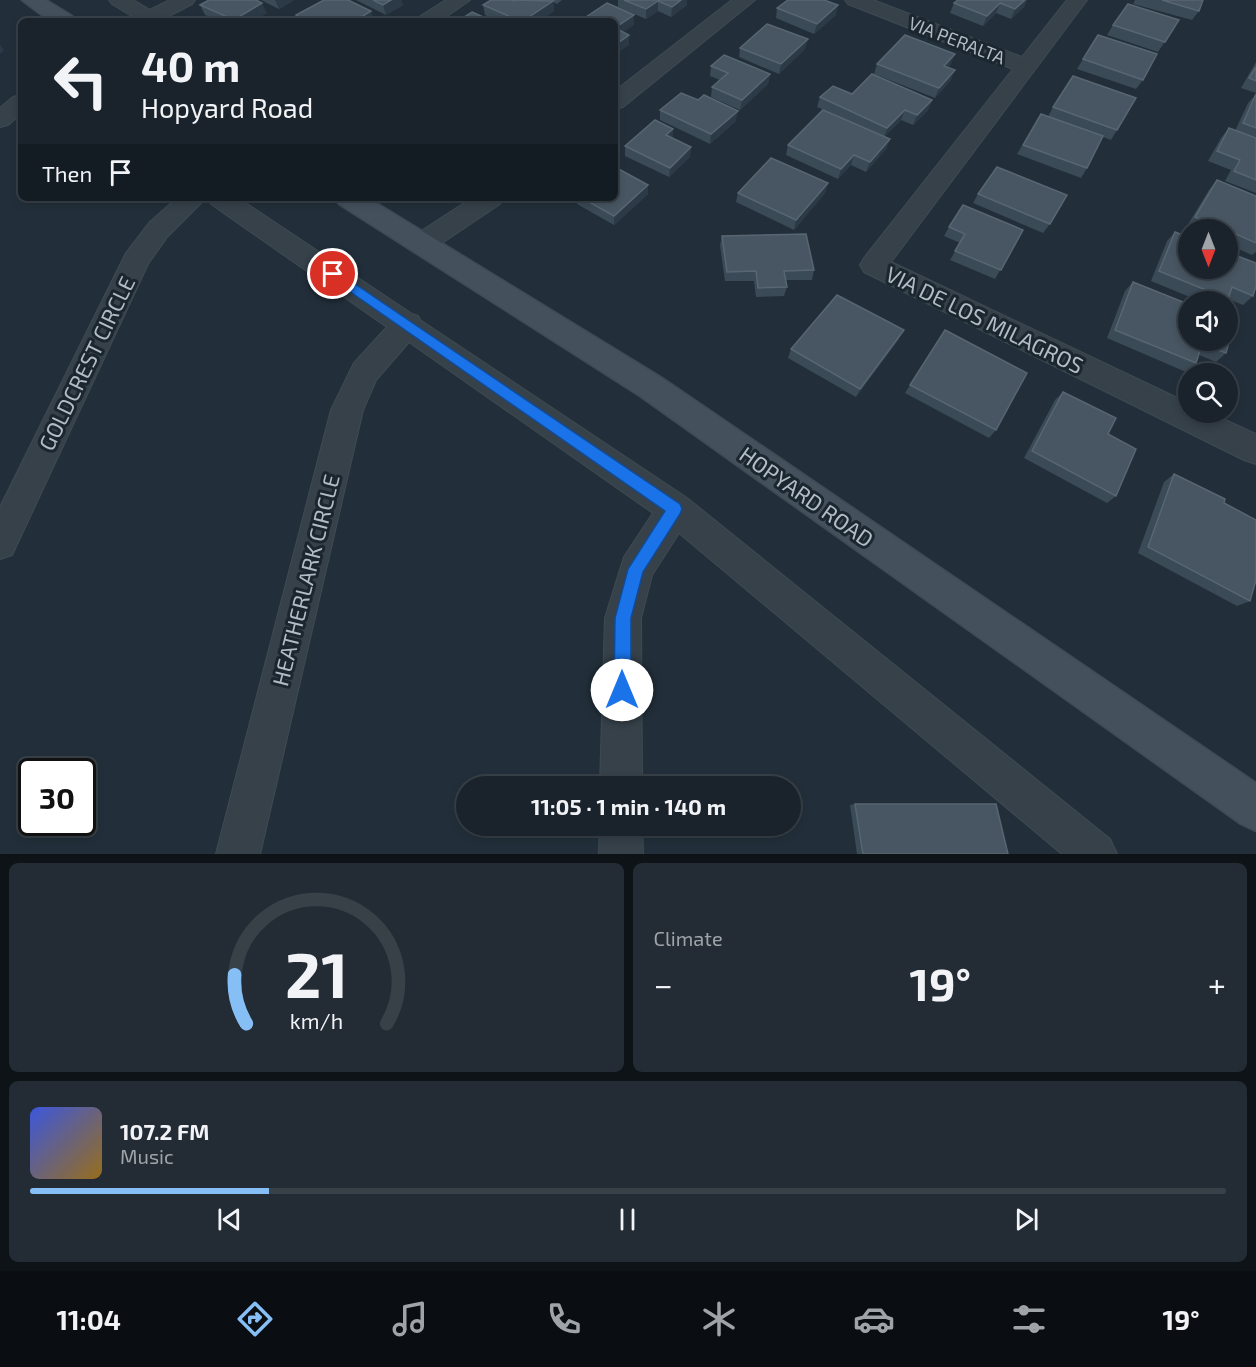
<!DOCTYPE html>
<html lang="en">
<head>
<meta charset="utf-8">
<style>
	body { margin:0; font-family:"Exo 2",sans-serif; background:#232b34; color:#f1f3f6; height:100vh; display:flex; flex-direction:column; font-size:22px; white-space:nowrap }
	* { box-sizing:border-box; margin:0 }
	p { font-size:20px; color:#9fa4a9 }
	.icon { flex:none; width:33px; height:33px; fill:none; stroke:currentColor; stroke-width:2; stroke-linecap:round; stroke-linejoin:round }
	.map { position:relative; height:854px; overflow:hidden }
	.sheet { display:flex; flex-direction:column; gap:9px; padding:9px; background:#0e1318; flex:1 }
	.sheet>* { flex:none }
	.guide { position:absolute; left:18px; top:18px; width:600px; height:183px; border-radius:9px; box-shadow:0 3px 9px #0003,0 0 0 2px #384048; background:#1a232c; color:#f1f3f6; overflow:hidden }
	.needle { width:39px; rotate:180deg }
	.controls { position:absolute; left:1178px; top:219px; display:grid; gap:12px }
	.controls a { display:grid; place-items:center; width:60px; height:60px; border-radius:50%; background:#1a232c; box-shadow:0 3px 9px #0003,0 0 0 2px #384048; font-size:30px }
	.speed { position:absolute; left:18px; top:758px; display:flex; gap:12px; font-size:30px; font-weight:700; text-align:center }
	.speed>* { display:grid; place-content:center; width:78px; height:78px; border-radius:50%; background:#1a232c; box-shadow:0 3px 9px #0003,0 0 0 2px #384048; line-height:1 }
	.speed .limit { border:3px solid #111; border-radius:9px; background:#fff; color:#111 }
	.pin { position:absolute; display:grid; place-items:center; width:51px; height:51px; color:#fff; margin:-26px; border:3px solid #fff; border-radius:50%; box-shadow:0 2px 6px #0007 }
	.me { position:absolute; width:66px; margin:-33px; rotate:0deg; stroke-linejoin:round; filter:drop-shadow(0 0 4px #0008) }
	.turn { display:flex; align-items:center; gap:21px; height:126px; padding:0 24px; font-size:27px }
	.turn .icon { width:78px; height:78px; stroke-width:2.5 }
	.turn b { display:block; font-size:42px; line-height:51px }
	.then { display:flex; align-items:center; height:57px; padding:0 24px; background:#0003; gap:12px; font-size:22px }
	.big { font-size:45px; font-weight:700; line-height:1.1 }
	.sheet .card { flex:1; display:flex; flex-direction:column; justify-content:center; gap:9px; min-width:0; padding:0 21px; border-radius:9px; background:#232b34 }
	.sheet .dial { align-items:center; gap:0 }
	.dial svg { height:156px; overflow:visible; fill:none; stroke:#384048; stroke-width:7; stroke-linecap:round; text-anchor:middle }
	.dial text { fill:#f1f3f6; stroke:none }
	.song { display:flex; align-items:center; gap:18px }
	.cover { width:72px; height:72px; border-radius:9px; background:linear-gradient(135deg,hsl(230 70% 55%),hsl(40 70% 35%)) }
	.played { height:6px; border-radius:3px; background:linear-gradient(90deg,#86bff6 20%,#384048 20%) }
	.keys { display:flex; justify-content:space-around; direction:ltr }
	.heat { display:flex; justify-content:space-between; align-items:center; font-size:33px; direction:ltr }
	.sheet .tiles { flex:1; display:grid; gap:9px; grid-template-columns:1fr 1fr }
	.card:last-child { grid-column:span 2 }
	.trip { position:absolute; left:456px; top:776px; width:345px; height:60px; border-radius:30px; background:#1a232c; box-shadow:0 3px 9px #0003,0 0 0 2px #384048; font-weight:700; line-height:60px; text-align:center }
	.tabs { display:flex; height:96px; justify-content:space-around; align-items:center; background:#0a0e12; color:#9fa4a9 }
	.tabs .icon { width:42px; height:42px }
	.tabs .active { color:#86bff6 }
	.tabs b { font-size:27px; color:#f1f3f6 }
	.map>svg:first-child { display:block }
</style>
</head>
<body>
<div class="map">
<svg width="1256" height="854" viewBox="0 0 1256 854">
	<rect width="100%" height="100%" fill="#222f3a"/>
	<g fill="none" stroke-linecap="round" stroke-linejoin="round">
		<g stroke="#3f4a53" stroke-width="2">
			<g id="street">
				<polygon points="109,0 133,0 150,10 170,0 195,0 192,4 163,19 164,21 140,21 112,4"/>
				<polygon points="446,0 470,0 440,21 416,21 419,17"/>
				<polygon points="732,0 755,0 623,107 615,109 615,91"/>
				<polygon points="845,0 873,0 1022,57 1067,0 1087,0 891,262 1188,403 1188,412 1208,412 1256,434 1256,464 1244,460 864,272 860,265 864,258 1013,69 848,4"/>
				<polygon points="21,95 21,114 8,125 0,127 0,108 13,97"/>
				<polygon points="177,198 206,198 167,237 148,264 12,555 0,559 0,507 126,253 149,223"/>
				<polygon points="207,198 238,198 412,314 418,316 420,320 687,498 1110,839 1117,854 1062,854 679,533 652,575 641,618 642,786 600,786 605,618 624,557 653,513 409,342 376,380 363,410 260,854 216,854 331,410 354,363 387,327 211,204"/>
				<polygon points="472,198 504,198 500,204 430,251 421,254 412,251 408,244 412,237"/>
				<polygon points="600,825 642,825 643,854 599,854"/>
			</g>
		</g>
		<g stroke="#3f4a53" stroke-width="3">
			<g id="secondary">
				<polygon points="22,0 46,0 72,16 75,21 50,21"/>
				<polygon points="335,198 368,198 662,378 1256,783 1256,831 1241,824 640,396 339,204"/>
			</g>
		</g>
		<use href="#street" fill="#36414a" fill-rule="evenodd"/>
		<use href="#secondary" fill="#44515d" fill-rule="evenodd"/>
	</g>
	<g fill="#3a4a56">
		<polygon points="261,0 294,0 279,9"/>
		<polygon points="324,0 374,21 298,21 296,15"/>
		<polygon points="356,0 401,0 403,5 386,15"/>
		<polygon points="515,0 562,0 557,4 553,2 554,11 539,21 498,21 485,15 483,5"/>
		<polygon points="618,0 687,0 687,5 671,17 658,11 646,19 618,7"/>
		<polygon points="1027,0 1024,7 1011,19 996,13 983,26 950,13 954,3"/>
		<polygon points="1135,0 1203,0 1199,11 1192,20 1133,4"/>
		<polygon points="200,5 267,13 252,21 219,21 205,15"/>
		<polygon points="777,8 836,15 814,34 776,18"/>
		<polygon points="1179,20 1158,52 1107,35 1113,25"/>
		<polygon points="740,48 805,49 779,74 739,57"/>
		<polygon points="1083,59 1143,80 1136,89 1077,69"/>
		<polygon points="1256,62 1256,93 1241,88"/>
		<polygon points="877,64 951,64 948,67 951,80 935,98 874,74"/>
		<polygon points="711,66 770,74 768,84 740,110 711,97 712,87 720,80 710,76"/>
		<polygon points="852,94 932,100 928,110 913,125 901,120 884,137 890,139 886,149 866,172 851,165 838,179 786,155 788,145 848,121 817,107 820,97"/>
		<polygon points="1256,94 1256,193 1225,181 1231,170 1208,161 1221,138 1229,128 1235,131 1248,103"/>
		<polygon points="1053,107 1117,130 1111,140 1103,137 1087,168 1081,178 1017,154 1041,114 1048,117"/>
		<polygon points="660,110 736,121 710,144 660,120"/>
		<polygon points="673,129 673,139 691,147 690,157 669,177 625,156 625,146"/>
		<polygon points="1217,180 1256,196 1256,252 1252,255 1227,244 1227,230 1194,230 1187,226 1209,190"/>
		<polygon points="828,183 825,193 794,230 736,202 738,193"/>
		<polygon points="648,194 614,225 577,204 577,198 615,198"/>
		<polygon points="978,194 1050,224 1043,233 973,203"/>
		<polygon points="949,227 1023,230 995,279 950,260 960,243 944,236"/>
		<polygon points="1175,232 1253,296 1243,305 1228,299 1225,302 1202,302 1151,281 1167,241"/>
		<polygon points="722,236 814,270 812,280 786,280 787,287 784,296 756,297 754,281 725,281 720,245"/>
		<polygon points="1133,282 1226,353 1216,362 1199,355 1196,363 1186,372 1107,338 1125,291"/>
		<polygon points="945,330 996,430 989,438 905,393"/>
		<polygon points="899,339 856,397 788,358 791,349"/>
		<polygon points="1063,392 1108,434 1116,496 1107,503 1024,458 1055,400"/>
		<polygon points="1174,474 1224,503 1250,601 1237,606 1138,553 1164,482"/>
		<polygon points="855,804 1008,854 857,854 850,805"/>
	</g>
	<g fill="#2b3a46">
		<polygon points="275,0 294,0 279,9"/>
		<polygon points="391,0 401,0 403,5 386,15 383,5"/>
		<polygon points="681,0 687,0 687,5 671,17 672,7"/>
		<polygon points="1025,0 1027,0 1024,7 1011,19 1015,9"/>
		<polygon points="553,1 554,11 539,21 523,21"/>
		<polygon points="658,1 658,11 646,19 646,9"/>
		<polygon points="262,3 267,13 252,21 234,21 234,20"/>
		<polygon points="1000,3 996,13 983,26 987,16"/>
		<polygon points="838,5 836,15 814,34 817,24"/>
		<polygon points="371,11 374,21 355,21"/>
		<polygon points="634,15 634,25 615,38 615,28"/>
		<polygon points="344,17 345,21 336,21"/>
		<polygon points="629,35 629,45 615,55 615,45"/>
		<polygon points="808,39 805,49 779,74 781,64"/>
		<polygon points="0,45 4,50 0,54"/>
		<polygon points="955,54 951,64 940,76 944,66"/>
		<polygon points="955,70 951,80 935,98 939,88"/>
		<polygon points="770,74 768,84 740,110 742,100"/>
		<polygon points="932,100 928,110 913,125 917,115"/>
		<polygon points="905,110 901,120 884,137 887,128"/>
		<polygon points="738,111 736,121 710,144 711,134"/>
		<polygon points="673,129 673,139 666,135"/>
		<polygon points="890,139 886,149 866,172 870,162"/>
		<polygon points="691,147 690,157 669,177 670,168"/>
		<polygon points="854,155 851,165 838,179 841,169"/>
		<polygon points="828,183 825,193 794,230 796,220"/>
		<polygon points="648,185 648,194 614,225 614,216"/>
		<polygon points="904,330 899,339 856,397 860,389"/>
	</g>
	<g fill="#475662" stroke="#576672" stroke-width="1.5">
		<polygon points="209,0 256,0 262,3 234,20 200,5"/>
		<polygon points="324,0 348,0 371,11 355,21 351,21 344,17 336,21 307,21 296,15"/>
		<polygon points="373,0 391,0 383,5"/>
		<polygon points="491,0 512,0 514,1 515,0 553,1 523,21 520,21 483,5"/>
		<polygon points="624,0 681,0 672,7 658,1 646,9"/>
		<polygon points="788,0 824,0 838,5 817,24 777,8"/>
		<polygon points="958,0 1025,0 1015,9 1000,3 987,16 954,3"/>
		<polygon points="1162,0 1203,0 1199,11"/>
		<polygon points="607,3 634,15 615,28 629,35 615,45 615,21 580,21"/>
		<polygon points="1128,4 1179,20 1165,42 1113,25"/>
		<polygon points="472,12 492,21 458,21"/>
		<polygon points="767,24 808,39 781,64 740,48"/>
		<polygon points="905,35 955,54 944,66 955,70 939,88 877,64"/>
		<polygon points="1098,35 1157,54 1143,80 1083,59"/>
		<polygon points="724,55 770,74 742,100 712,87 728,73 711,66"/>
		<polygon points="1256,67 1256,81 1249,78"/>
		<polygon points="872,74 932,100 917,115 905,110 887,128 820,97 833,86 852,94"/>
		<polygon points="1073,76 1136,98 1117,130 1053,107"/>
		<polygon points="681,93 698,100 704,95 738,111 711,134 660,110"/>
		<polygon points="1256,94 1256,128 1243,123"/>
		<polygon points="823,110 890,139 870,162 854,155 841,169 788,145"/>
		<polygon points="1041,114 1103,136 1087,168 1023,145"/>
		<polygon points="655,120 673,129 666,135 691,147 670,168 625,146"/>
		<polygon points="1229,128 1256,138 1256,180 1234,171 1240,160 1217,151"/>
		<polygon points="771,158 828,183 796,220 738,193"/>
		<polygon points="615,167 648,185 614,216 582,198 615,198"/>
		<polygon points="997,167 1067,195 1050,224 978,194"/>
		<polygon points="1217,180 1256,196 1256,243 1227,230 1225,230 1195,217"/>
		<polygon points="963,205 1023,230 1001,270 955,251 965,234 949,227"/>
		<polygon points="1175,232 1188,237 1188,268 1227,268 1227,252 1256,263 1256,286 1253,296 1232,287 1228,299 1159,271"/>
		<polygon points="806,234 814,270 784,271 787,287 758,288 756,271 727,272 722,236"/>
		<polygon points="1133,282 1188,304 1188,340 1227,340 1227,319 1235,322 1226,353 1202,344 1196,363 1115,330"/>
		<polygon points="837,295 904,330 860,389 791,349"/>
		<polygon points="945,330 1027,373 996,430 910,385"/>
		<polygon points="1063,392 1116,418 1108,434 1136,449 1116,496 1032,451"/>
		<polygon points="1174,474 1225,499 1224,503 1256,520 1256,580 1250,601 1148,547"/>
		<polygon points="855,804 996,804 1008,854 863,854"/>
	</g>
	<polygon fill="#1a73e8" stroke="#114b97" stroke-width="1.5" points="333,269 680,504 682,509 680,514 643,572 631,618 631,690 628,696 622,699 616,696 614,690 615,618 628,569 665,511 329,277 327,274"/>
	<g text-anchor="middle" dominant-baseline="central" stroke-width="6" stroke-linejoin="round" paint-order="stroke">
		<g font-size="18" fill="#b1bcc6" stroke="#1b262f">
			<text transform="translate(957 40) rotate(21)">VIA PERALTA</text>
		</g>
		<g font-size="22" fill="#b1bcc6" stroke="#1b262f">
			<text transform="translate(985 319) rotate(26)">VIA DE LOS MILAGROS</text>
			<text transform="translate(86 363) rotate(-64)">GOLDCREST CIRCLE</text>
			<text transform="translate(807 496) rotate(35)">HOPYARD ROAD</text>
			<text transform="translate(305 580) rotate(-76)">HEATHERLARK CIRCLE</text>
		</g>
	</g>
</svg>
<div class="controls">
<a><svg class="needle" viewBox="-14 -14 28 28"><path d="M0-13l5 13h-10z" fill="#e53935"/><path d="M0 13l5-13h-10z" fill="#9fa4a9"/></svg></a>
<a><svg class="icon" aria-label="sound" viewBox="0 0 24 24"><path d="M4 9h4l5-4v14l-5-4H4zM17 9q2 3 0 6"/></svg></a>
<a><svg class="icon" aria-label="search" viewBox="0 0 24 24"><circle cx="10" cy="10" r="6"/><path d="M15 15l6 6"/></svg></a>
</div>
<div class="speed"><div class="limit">30</div></div>
<div class="pin" style="left:333px;top:274px;background:#d93025"><svg class="icon" aria-label="arrive" viewBox="0 0 24 24"><path d="M6 21V4h12l-3 4 3 4H6"/></svg></div>
<svg class="me" style="left:622px;top:690px" viewBox="-20 -20 40 40"><circle r="19" fill="#fff"/><path d="M0-13L10 11 0 6-10 11z" fill="#1a73e8"/></svg>
<div class="trip">11:05 · 1 min · 140 m</div>
<div class="guide">
<div class="turn"><svg class="icon" aria-label="left" viewBox="0 0 24 24"><path d="M17 20v-9H6M10 6l-5 5 5 5"/></svg><div><b>40 m</b>Hopyard Road</div></div>
<div class="then">Then<svg class="icon" aria-label="arrive" viewBox="0 0 24 24"><path d="M6 21V4h12l-3 4 3 4H6"/></svg></div>
</div>
</div>
<section class="sheet">
<div class="tiles">
<div class="card dial"><svg viewBox="0 0 100 80">
<path d="M14 69A42 42 0 1 1 86 69"/>
<path d="M14 69A42 42 0 0 1 8 44" stroke="#86bff6"/>
<text x="50" y="56" font-size="32" font-weight="700">21</text>
<text x="50" y="72" font-size="11">km/h</text>
</svg></div>
<div class="card"><p>Climate</p>
<div class="heat"><a>−</a><b class="big">19°</b><a>+</a></div>
</div>
<div class="card">
<div class="song"><i class="cover"></i><div><b>107.2 FM</b><p>Music</p></div></div>
<div class="played"></div>
<div class="keys"><svg class="icon" aria-label="previous" viewBox="0 0 24 24"><path d="M18 5L8 12l10 7zM5 5v14"/></svg><svg class="icon" aria-label="pause" viewBox="0 0 24 24"><path d="M8 5v14M16 5v14"/></svg><svg class="icon" aria-label="next" viewBox="0 0 24 24"><path d="M6 5l10 7-10 7zM19 5v14"/></svg></div>
</div>
</div>
</section>
<nav class="tabs">
<b>11:04</b>
<svg class="icon active" aria-label="directions" viewBox="0 0 24 24"><path d="M12 3l9 9-9 9-9-9zM9 14v-3h6M13 9l2 2-2 2"/></svg>
<svg class="icon" aria-label="music" viewBox="0 0 24 24"><path d="M9 18V5l10-2v13"/><circle cx="6" cy="18" r="3"/><circle cx="16" cy="16" r="3"/></svg>
<svg class="icon" aria-label="phone" viewBox="0 0 24 24"><path d="M5 4h4l2 5-3 2q2 4 5 5l2-3 5 2v4C11 20 4 13 5 4z"/></svg>
<svg class="icon" aria-label="climate" viewBox="0 0 24 24"><path d="M12 3v18M4 7l16 10M4 17L20 7"/></svg>
<svg class="icon" aria-label="car" viewBox="0 0 24 24"><path d="M5 17H2v-5l4-1 3-4h7l3 4 3 1v5h-3M9 17h6M6 11h13"/><circle cx="7" cy="17" r="2"/><circle cx="17" cy="17" r="2"/></svg>
<svg class="icon" aria-label="filters" viewBox="0 0 24 24"><path d="M4 7h16M4 17h16"/><circle cx="9" cy="7" r="2"/><circle cx="15" cy="17" r="2"/></svg>
<b>19°</b>
</nav>
</body>
</html>
